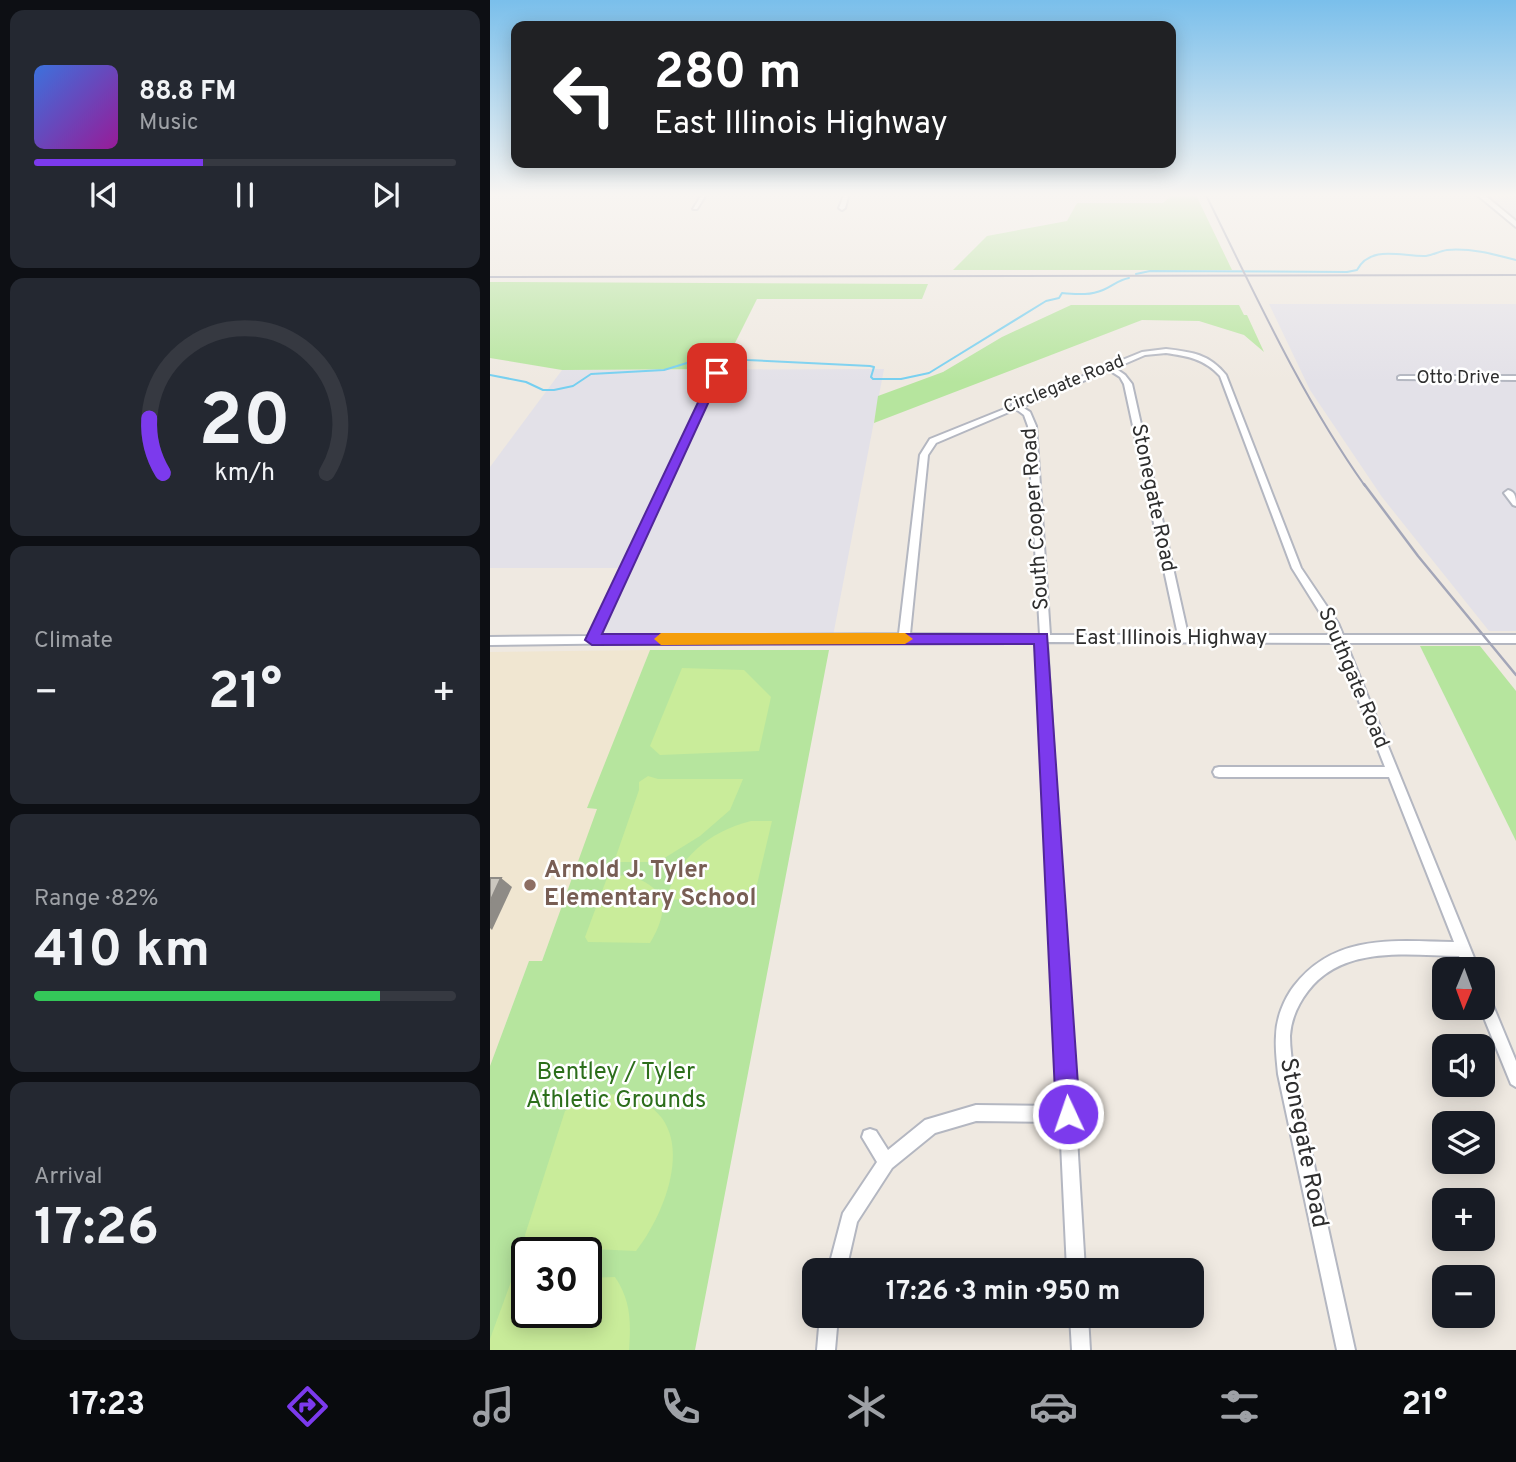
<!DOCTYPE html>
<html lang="en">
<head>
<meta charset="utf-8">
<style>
	body { margin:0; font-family:Overpass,sans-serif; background:#242831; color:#f1f3f6; height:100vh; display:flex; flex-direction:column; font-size:26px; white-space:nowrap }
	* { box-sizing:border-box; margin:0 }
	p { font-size:23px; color:#9ea1a6 }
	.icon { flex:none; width:38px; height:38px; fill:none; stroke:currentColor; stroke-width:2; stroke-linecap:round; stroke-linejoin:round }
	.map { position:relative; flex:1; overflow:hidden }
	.drawer { display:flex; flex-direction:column; gap:10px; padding:10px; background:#0d0f14; width:490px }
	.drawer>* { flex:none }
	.guide { position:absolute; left:21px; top:21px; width:665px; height:147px; border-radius:14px; box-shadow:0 4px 18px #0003; background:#202124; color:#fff; overflow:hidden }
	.needle { width:46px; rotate:181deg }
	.tools { position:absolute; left:942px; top:957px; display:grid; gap:14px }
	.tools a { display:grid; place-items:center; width:63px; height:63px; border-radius:14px; background:#171b24; box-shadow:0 4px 18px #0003; font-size:35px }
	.speed { position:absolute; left:21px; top:1237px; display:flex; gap:14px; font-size:35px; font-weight:700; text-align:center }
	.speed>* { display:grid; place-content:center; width:91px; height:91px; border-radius:50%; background:#171b24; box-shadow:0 4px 18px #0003; line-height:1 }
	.speed .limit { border:4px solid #111; border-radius:10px; background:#fff; color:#111 }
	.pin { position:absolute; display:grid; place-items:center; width:60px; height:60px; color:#fff; margin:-30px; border-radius:14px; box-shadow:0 4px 10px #0006 }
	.me { position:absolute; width:77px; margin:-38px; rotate:357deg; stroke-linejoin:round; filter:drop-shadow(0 0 5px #0008) }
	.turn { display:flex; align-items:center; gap:24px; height:147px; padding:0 28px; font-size:32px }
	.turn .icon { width:91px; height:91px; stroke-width:2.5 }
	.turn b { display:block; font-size:49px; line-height:60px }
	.big { font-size:52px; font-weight:700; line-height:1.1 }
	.drawer .tile { flex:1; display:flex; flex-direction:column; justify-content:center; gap:10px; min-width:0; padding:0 24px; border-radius:14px; background:#242831 }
	.drawer .dial { align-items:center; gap:0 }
	.dial svg { height:182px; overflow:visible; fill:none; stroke:#363941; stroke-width:7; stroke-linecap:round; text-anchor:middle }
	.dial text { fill:#f1f3f6; stroke:none }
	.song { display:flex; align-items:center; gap:21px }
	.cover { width:84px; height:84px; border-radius:10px; background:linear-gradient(135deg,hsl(220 70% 55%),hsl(300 70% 35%)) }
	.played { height:7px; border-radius:4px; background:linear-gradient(90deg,#7c3aed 40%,#363941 40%) }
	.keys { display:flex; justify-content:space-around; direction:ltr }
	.heat { display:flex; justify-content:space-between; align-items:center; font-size:38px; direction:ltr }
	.charge { height:10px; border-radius:5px; background:linear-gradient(90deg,#34c759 82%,#363941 0) }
	.trip { position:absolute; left:312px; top:1258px; width:402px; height:70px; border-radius:14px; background:#171b24; box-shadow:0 4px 18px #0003; font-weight:700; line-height:70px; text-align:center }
	.dock { display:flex; height:112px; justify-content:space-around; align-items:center; background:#090b0e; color:#9ea1a6 }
	.dock .icon { width:49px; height:49px }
	.dock .on { color:#7c3aed }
	.dock b { font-size:32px; color:#f1f3f6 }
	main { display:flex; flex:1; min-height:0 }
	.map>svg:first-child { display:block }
</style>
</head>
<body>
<main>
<section class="drawer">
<div class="tile">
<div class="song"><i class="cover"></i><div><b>88.8 FM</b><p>Music</p></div></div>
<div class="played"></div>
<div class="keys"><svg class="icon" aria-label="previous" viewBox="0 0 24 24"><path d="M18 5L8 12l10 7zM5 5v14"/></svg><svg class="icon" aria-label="pause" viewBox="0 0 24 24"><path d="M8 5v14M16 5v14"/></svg><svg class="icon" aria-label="next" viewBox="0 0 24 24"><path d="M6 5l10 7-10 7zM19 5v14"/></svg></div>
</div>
<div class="tile dial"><svg viewBox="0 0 100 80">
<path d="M14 69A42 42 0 1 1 86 69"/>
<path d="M14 69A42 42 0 0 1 8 45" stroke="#7c3aed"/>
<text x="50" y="56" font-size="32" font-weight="700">20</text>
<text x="50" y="72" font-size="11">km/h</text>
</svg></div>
<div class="tile"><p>Climate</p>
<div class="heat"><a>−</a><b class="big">21°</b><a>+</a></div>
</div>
<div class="tile"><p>Range · 82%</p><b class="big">410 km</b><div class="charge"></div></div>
<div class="tile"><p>Arrival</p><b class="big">17:26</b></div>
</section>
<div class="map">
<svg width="1026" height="1350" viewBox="0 0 1026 1350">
	<rect width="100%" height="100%" fill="#efe9e1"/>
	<g fill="#e3e1e8">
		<polygon points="991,193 1026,193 1026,222"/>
		<polygon points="779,304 1026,304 1026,631 999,631 892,497 820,390"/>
		<polygon points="394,369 343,636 107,637 138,568 0,568 0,467 72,370"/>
	</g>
	<polygon fill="#f0e6d1" points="160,650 98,808 108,809 52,961 39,961 0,1066 0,652"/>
	<g fill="#b6e59e" fill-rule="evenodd">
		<polygon points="684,193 705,193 742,270 463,270 497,236 577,221 587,203 673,203"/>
		<polygon points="0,282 438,284 432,299 267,299 232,369 72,370 0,358"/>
		<polygon points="581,305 749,305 754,315 757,315 774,352 754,335 709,321 652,320 384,423 388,396 453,372 512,337"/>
		<polygon points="930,646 990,646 1026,691 1026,841"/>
		<path d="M160,650H339L205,1350H0V1066L39,961H52L107,809L97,808ZM37,1253H96V1312H37Z"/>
	</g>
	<g fill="#c9ec9a">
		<polygon points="192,668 254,670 281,697 269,751 170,755 160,746"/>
		<polygon points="158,776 168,779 253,779 240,810 210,836 168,862 124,862 149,790 149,782"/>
		<path d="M261,821H282L264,897L256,902L176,899C189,857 218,832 261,821Z"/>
		<path d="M135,875C177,885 181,908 160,943L98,942L95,937L117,878Z"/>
		<path d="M128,1094C213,1109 183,1203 146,1251L37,1246L35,1235L75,1111C92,1101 108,1095 128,1094Z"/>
		<path d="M125,1277C141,1301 141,1322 139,1350H0V1339L22,1279H37V1312H96V1278Z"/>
	</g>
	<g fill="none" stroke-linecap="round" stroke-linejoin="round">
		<g stroke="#75cff0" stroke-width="2">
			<path d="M646,274L660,271L857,272L867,270C881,244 912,257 936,256C943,255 950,251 957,250C981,248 1003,254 1026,260"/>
			<path d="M0,375L36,382L53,390H64L83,386L101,374L174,370L233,352L248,353L257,360L380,366L384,367L381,377L383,379H411L439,373L556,301L569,298L572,293C586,294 599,296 613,290C623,286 628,280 639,278"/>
		</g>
		<g stroke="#b4b7c1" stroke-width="4">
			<g id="minor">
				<polygon points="213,193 217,193 207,209 203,209"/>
				<polygon points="355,193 359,193 355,208 352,210 349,208"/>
				<path d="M676,349C702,352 719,354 736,375L811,568L848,623L853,635H1026V643H856L989,970H975L969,956C917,955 853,945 818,991C808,1004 801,1019 800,1036C800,1049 802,1062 804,1074L865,1350H847L788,1074C787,1062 785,1049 786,1036C786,1019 794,999 804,986C845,933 904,941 964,942L899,777H729L725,776L723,772L725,768L729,767H895L846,643L557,642L595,1270H577L570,1122L486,1121L445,1133L402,1168L367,1222L356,1270H338L353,1213L387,1162L372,1137L374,1131L380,1129L386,1131L398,1150L435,1120L486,1105L569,1106L547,642H232L0,645V637L99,636L225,372L230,373L109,636L409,634L430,455L440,439L522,406V403H527L652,352ZM676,353C697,356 715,359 730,376L802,568L839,627L843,635H698L642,384L635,375L625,368L655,355ZM619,370L630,377L634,384L688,635H560L546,426L540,412L532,407ZM526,409L534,415L538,426L550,635L420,634L438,455L446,443Z"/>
				<polygon points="910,376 1026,376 1026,380 908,379 908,377"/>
				<path d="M1018,490C1026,492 1026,499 1026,506L1023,505L1014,493Z"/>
				<polygon points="992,989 997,991 1026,1061 1026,1087 1021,1084 990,1008 992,1008"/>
				<polygon points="330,1316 348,1316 345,1350 327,1350"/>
				<polygon points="580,1316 598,1316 600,1350 582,1350"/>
			</g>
		</g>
		<g stroke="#b4b7c1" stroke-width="4">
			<polygon id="secondary" points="985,193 992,193 1026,221 1026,227"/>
		</g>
		<use href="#minor" fill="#fff" fill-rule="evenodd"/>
		<use href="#secondary" fill="#fff" fill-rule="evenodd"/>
		<g stroke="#a3a6b8" stroke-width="2">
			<path d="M715,193C765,294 810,394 875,486"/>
			<polyline points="0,277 1026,275"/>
		</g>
		<polyline stroke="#a3a6b8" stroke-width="2.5" points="874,484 928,556 1026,675"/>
	</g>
	<polygon fill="#8e8b86" points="11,878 22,887 2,930 0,928 0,902"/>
	<polygon fill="#cbc7bf" stroke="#8e8b86" stroke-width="2" points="0,878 11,878 0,902"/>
	<linearGradient id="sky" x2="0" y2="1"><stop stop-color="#7abfeb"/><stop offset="0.51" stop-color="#f8f5f2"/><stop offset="1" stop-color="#f8f5f2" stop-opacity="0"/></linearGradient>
	<rect width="1026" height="382" fill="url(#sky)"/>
	<polygon fill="#7c3aed" stroke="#51269a" stroke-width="2" points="227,369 232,373 112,634 557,634 590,1114 586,1123 578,1126 569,1123 566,1114 544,644 102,645 95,640 222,373"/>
	<polygon fill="#f59e0b" points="171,633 415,633 423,639 415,644 171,645 164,639"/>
	<circle fill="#8d6e63" stroke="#fff" stroke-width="2.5" cx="40" cy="885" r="7"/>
	<g text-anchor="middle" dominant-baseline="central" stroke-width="5" stroke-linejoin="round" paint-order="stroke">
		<g font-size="18" fill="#2e2e2e" stroke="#fff">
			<text x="968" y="378">Otto Drive</text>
			<text transform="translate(574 385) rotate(-22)">Circlegate Road</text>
		</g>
		<g font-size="21" fill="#2e2e2e" stroke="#fff">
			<text transform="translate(663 498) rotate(78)">Stonegate Road</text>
			<text transform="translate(546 519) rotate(-94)">South Cooper Road</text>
			<text x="681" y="638">East Illinois Highway</text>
			<text transform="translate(863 678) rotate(67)">Southgate Road</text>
		</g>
		<g font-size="24" font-weight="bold" fill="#785e54" stroke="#fff" text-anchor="start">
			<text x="54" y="871">Arnold J. Tyler<tspan x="54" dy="28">Elementary School</tspan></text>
		</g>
		<g font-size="24" fill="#2c6e1b" stroke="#fff">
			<text x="126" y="1073">Bentley / Tyler<tspan x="126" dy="28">Athletic Grounds</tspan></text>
		</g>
		<g font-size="24" fill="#2e2e2e" stroke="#fff">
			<text transform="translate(813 1143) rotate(79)">Stonegate Road</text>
		</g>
	</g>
</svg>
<div class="tools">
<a><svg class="needle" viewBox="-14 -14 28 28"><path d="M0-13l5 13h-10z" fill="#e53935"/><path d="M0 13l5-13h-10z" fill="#9ea1a6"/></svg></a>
<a><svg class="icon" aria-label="sound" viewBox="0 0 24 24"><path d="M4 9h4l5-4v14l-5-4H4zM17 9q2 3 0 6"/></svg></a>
<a><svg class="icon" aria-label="layers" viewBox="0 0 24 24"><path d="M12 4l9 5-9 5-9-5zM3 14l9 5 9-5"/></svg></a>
<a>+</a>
<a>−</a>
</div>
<div class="speed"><div class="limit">30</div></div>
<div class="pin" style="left:227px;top:373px;background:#d93025"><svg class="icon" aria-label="arrive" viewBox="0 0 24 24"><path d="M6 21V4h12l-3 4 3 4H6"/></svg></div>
<svg class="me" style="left:578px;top:1114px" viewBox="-20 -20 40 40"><circle r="17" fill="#7c3aed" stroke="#fff" stroke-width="3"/><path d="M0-11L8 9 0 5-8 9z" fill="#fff"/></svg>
<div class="trip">17:26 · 3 min · 950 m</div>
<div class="guide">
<div class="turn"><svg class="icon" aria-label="left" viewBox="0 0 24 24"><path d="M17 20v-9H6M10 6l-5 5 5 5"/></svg><div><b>280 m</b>East Illinois Highway</div></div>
</div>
</div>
</main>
<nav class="dock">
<b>17:23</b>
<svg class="icon on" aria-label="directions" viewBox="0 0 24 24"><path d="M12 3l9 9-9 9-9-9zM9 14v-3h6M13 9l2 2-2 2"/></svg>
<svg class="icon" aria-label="music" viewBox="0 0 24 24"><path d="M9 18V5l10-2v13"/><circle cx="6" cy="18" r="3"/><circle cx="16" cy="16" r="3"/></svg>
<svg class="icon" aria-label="phone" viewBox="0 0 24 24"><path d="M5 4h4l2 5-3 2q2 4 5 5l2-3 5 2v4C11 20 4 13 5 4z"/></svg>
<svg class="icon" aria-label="climate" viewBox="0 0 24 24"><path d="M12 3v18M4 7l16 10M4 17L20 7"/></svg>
<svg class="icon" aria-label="car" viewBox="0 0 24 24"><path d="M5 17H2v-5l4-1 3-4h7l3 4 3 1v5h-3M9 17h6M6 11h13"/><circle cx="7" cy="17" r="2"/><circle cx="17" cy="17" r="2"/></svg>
<svg class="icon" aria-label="filters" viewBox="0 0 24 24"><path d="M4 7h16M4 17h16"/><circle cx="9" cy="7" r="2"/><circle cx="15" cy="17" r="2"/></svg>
<b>21°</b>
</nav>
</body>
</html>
